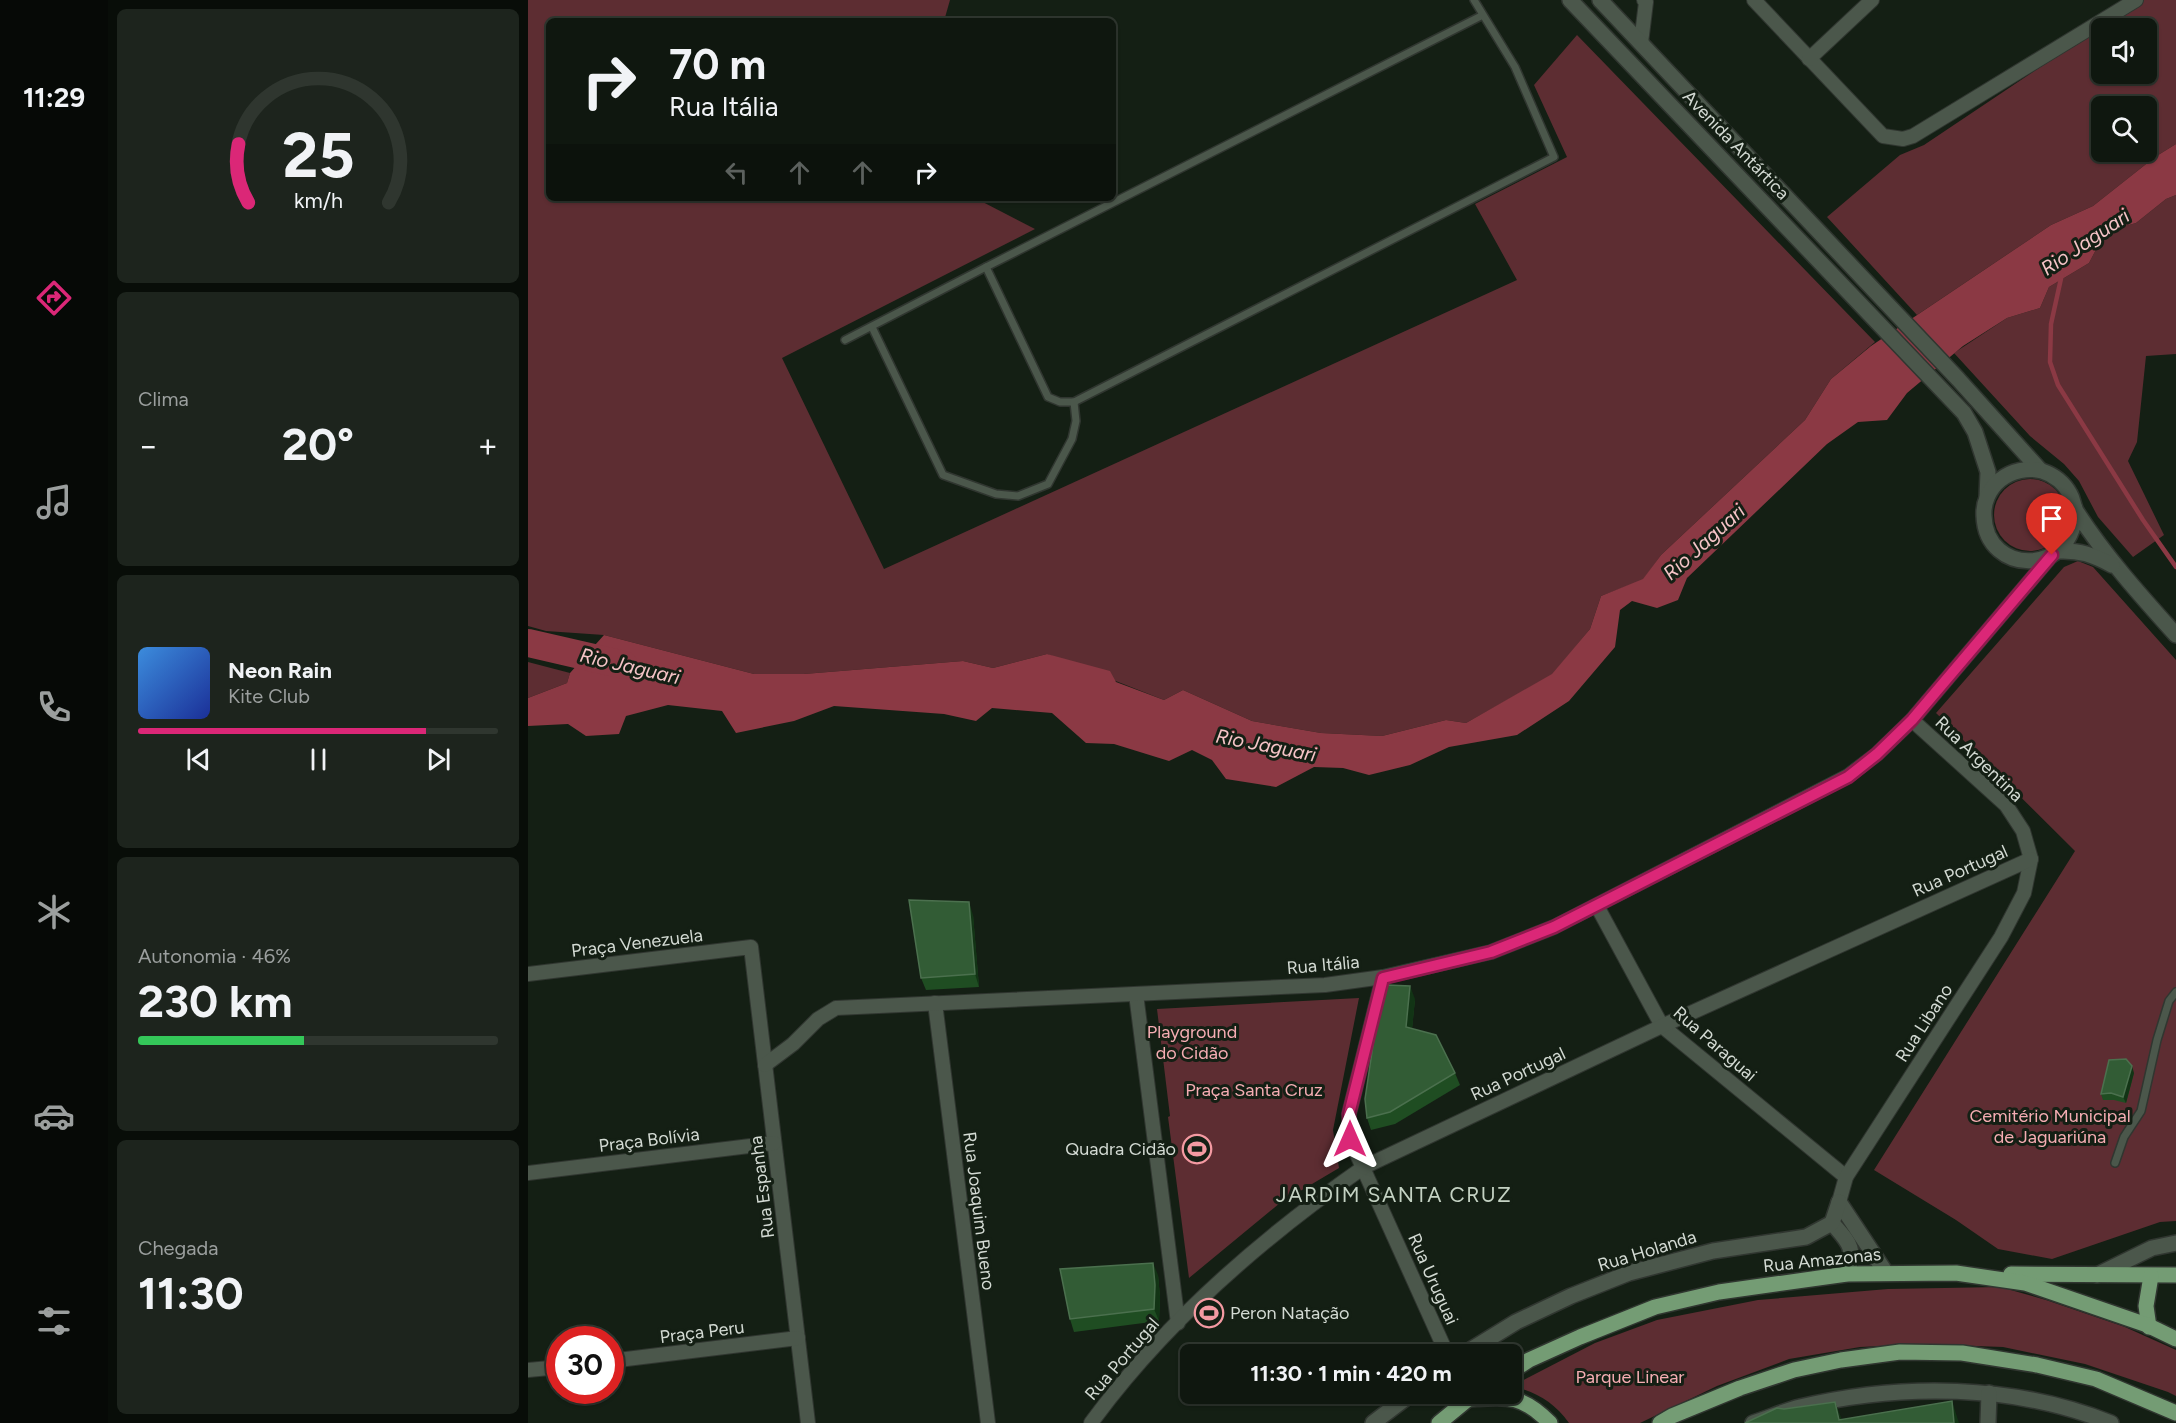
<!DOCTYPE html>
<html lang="pt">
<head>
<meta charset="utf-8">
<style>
	body { margin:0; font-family:Figtree,sans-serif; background:#1d241d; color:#f1f3f6; height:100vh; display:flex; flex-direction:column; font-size:22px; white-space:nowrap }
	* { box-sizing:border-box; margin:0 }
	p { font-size:20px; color:#9b9f9e }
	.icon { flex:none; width:33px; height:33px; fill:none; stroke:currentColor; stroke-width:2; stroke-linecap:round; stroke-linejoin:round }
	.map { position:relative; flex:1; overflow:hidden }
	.side { display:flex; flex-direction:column; gap:9px; padding:9px; background:#080d08; width:420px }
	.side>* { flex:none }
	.top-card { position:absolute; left:18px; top:18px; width:570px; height:183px; border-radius:9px; box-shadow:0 2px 4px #0004,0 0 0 2px #2f362f; background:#0f170f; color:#f1f3f6; overflow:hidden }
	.fabs { position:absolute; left:1563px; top:18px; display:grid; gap:12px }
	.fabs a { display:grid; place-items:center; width:66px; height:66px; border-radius:9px; background:#0f170f; box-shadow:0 2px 4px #0004,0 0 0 2px #2f362f; font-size:30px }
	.speed { position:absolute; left:18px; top:1326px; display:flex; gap:12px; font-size:30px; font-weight:700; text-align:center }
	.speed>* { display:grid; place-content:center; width:78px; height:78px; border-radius:50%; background:#0f170f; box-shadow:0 2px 4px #0004,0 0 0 2px #2f362f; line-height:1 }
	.speed .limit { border:9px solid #d22; background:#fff; color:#111 }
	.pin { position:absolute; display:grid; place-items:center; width:51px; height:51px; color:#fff; margin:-62px -26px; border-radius:50% 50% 50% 0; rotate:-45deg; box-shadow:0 0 6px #0007 }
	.pin .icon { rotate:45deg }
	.me { position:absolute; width:66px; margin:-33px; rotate:0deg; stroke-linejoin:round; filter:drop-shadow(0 0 4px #0008) }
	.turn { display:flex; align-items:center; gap:21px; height:126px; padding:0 24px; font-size:27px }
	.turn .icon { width:78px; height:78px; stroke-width:2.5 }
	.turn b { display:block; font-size:42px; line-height:51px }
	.lanes { display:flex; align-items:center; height:57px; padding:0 24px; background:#0003; justify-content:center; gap:30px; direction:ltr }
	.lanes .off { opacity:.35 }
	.big { font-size:45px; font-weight:700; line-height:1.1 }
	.side .card { flex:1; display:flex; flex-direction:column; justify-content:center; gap:9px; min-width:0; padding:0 21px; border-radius:9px; background:#1d241d }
	.side .dial { align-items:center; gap:0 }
	.dial svg { height:156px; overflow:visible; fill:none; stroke:#2f362f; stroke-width:7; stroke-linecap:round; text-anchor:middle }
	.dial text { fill:#f1f3f6; stroke:none }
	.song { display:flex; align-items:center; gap:18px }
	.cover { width:72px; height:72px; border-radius:9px; background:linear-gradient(135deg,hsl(210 70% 55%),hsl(230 70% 35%)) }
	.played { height:6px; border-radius:3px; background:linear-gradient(90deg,#db2777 80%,#2f362f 80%) }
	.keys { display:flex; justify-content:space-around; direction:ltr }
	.heat { display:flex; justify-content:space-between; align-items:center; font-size:33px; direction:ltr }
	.charge { height:9px; border-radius:4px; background:linear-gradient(90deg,#34c759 46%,#2f362f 0) }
	.trip { position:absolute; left:652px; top:1344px; width:342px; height:60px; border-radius:9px; background:#0f170f; box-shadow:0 2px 4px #0004,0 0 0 2px #2f362f; font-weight:700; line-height:60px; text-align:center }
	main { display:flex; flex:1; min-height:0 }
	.tab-bar { display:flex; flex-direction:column; width:108px; justify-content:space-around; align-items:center; background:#060906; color:#9b9f9e }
	.tab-bar .icon { width:42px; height:42px }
	.tab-bar .current { color:#db2777 }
	.tab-bar b { font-size:27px; color:#f1f3f6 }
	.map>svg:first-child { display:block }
</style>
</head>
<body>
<main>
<nav class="tab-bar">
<b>11:29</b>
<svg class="icon current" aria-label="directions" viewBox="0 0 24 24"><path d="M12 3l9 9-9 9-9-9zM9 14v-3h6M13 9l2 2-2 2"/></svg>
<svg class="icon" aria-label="music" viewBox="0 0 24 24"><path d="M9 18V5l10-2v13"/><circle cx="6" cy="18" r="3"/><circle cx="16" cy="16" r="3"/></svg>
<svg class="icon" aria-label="phone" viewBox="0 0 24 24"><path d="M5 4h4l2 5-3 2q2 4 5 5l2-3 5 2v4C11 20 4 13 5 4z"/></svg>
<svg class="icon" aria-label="climate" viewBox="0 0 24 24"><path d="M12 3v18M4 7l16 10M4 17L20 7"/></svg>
<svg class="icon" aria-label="car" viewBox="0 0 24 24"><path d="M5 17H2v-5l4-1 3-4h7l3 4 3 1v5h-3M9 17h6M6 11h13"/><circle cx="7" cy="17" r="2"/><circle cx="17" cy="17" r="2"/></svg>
<svg class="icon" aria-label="filters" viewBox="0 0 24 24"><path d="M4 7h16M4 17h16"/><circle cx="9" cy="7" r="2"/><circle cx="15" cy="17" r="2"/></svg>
</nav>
<section class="side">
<div class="card dial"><svg viewBox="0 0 100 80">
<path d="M14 69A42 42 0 1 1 86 69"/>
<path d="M14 69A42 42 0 0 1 9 39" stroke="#db2777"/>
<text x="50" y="56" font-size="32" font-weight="700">25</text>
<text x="50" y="72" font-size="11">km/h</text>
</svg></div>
<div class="card"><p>Clima</p>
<div class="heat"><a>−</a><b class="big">20°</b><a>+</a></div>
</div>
<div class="card">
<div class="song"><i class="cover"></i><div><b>Neon Rain</b><p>Kite Club</p></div></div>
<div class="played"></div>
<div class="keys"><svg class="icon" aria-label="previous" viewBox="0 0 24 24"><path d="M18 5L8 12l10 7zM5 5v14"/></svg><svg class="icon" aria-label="pause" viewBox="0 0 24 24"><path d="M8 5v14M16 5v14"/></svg><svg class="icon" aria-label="next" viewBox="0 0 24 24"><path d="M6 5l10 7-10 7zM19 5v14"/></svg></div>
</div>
<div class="card"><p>Autonomia · 46%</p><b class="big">230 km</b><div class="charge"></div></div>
<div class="card"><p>Chegada</p><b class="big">11:30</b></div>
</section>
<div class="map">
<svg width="1648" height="1423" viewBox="0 0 1648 1423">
	<rect width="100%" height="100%" fill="#141f14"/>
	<g fill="#5d2d32" fill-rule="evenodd">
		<polygon points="0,0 422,0 416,21 21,21 21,198 447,198 507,229 254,358 356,569 989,280 947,204 1039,157 1006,85 1049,35 1347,342 1303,379 1277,420 1133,555 1115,580 1073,596 1062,629 1024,675 938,723 918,720 854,736 793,733 724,721 655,690 636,700 519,654 465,668 435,661 276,674 226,674 76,635 18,631 0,626"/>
		<path d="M1612,0H1648V144L1627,157L1565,206L1523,225L1389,315L1299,217L1372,155L1396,145ZM1574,28H1618V74H1574ZM1574,106H1618V152H1574Z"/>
		<polygon points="1648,195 1648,354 1618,356 1609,442 1600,461 1636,535 1605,557 1570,517 1551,481 1536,464 1502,436 1426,353 1479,318 1512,308 1521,287 1561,263 1572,242 1590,228 1608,223 1638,199"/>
		<circle cx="1502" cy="515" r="36"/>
		<polygon points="1550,561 1565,567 1648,660 1648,1221 1632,1222 1524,1259 1470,1249 1428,1220 1346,1170 1547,851 1408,713 1536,567"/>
		<polygon points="0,662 42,673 39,683 0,698"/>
		<polygon points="831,998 805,1130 811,1168 752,1203 661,1278 640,1117 642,1116 629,1009"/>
		<path d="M1472,1287L1518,1300L1597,1327L1648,1350V1396L1640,1392L1557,1364L1475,1347L1394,1344L1332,1347L1261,1359L1189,1386L1112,1423H1041C1026,1402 1008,1392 984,1386L1067,1343L1129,1320L1230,1300L1360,1289Z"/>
	</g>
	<polygon fill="#8b3944" points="1648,144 1648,195 1638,199 1608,223 1590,228 1572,242 1561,263 1521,287 1512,308 1479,318 1435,346 1379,393 1359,420 1330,422 1299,444 1159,578 1150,600 1129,608 1104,601 1092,610 1087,647 1041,701 989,735 921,747 882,765 841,775 815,768 786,767 748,787 698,779 684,760 664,750 641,761 586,744 558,743 524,713 464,708 448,721 416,714 306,706 266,721 208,733 194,711 140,705 98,716 91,734 58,736 40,724 0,726 0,698 39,683 42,673 76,635 226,674 276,674 435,661 465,668 519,654 582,671 588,682 636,700 655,690 724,721 793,733 854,736 918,720 938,723 1024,674 1062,629 1073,596 1115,579 1133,555 1277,420 1303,379 1343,346 1523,225 1565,206 1627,157"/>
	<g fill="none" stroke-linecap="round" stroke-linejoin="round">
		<polyline stroke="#8b3944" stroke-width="4.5" points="1534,274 1523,324 1522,362 1530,385 1615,520 1648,567"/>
		<polyline stroke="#8b3944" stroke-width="28" points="0,643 96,665"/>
		<g stroke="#303630" stroke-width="10">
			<g id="service">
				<polyline points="946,0 987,67 1026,157 546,402 532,402 520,397 458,267 955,15"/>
				<polyline points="344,327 415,475 468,494 490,496 520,484 544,439 548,421 546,402"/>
				<polyline points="317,340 458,267"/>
				<polyline points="1587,1163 1596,1137 1613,1111 1629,1040 1641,1001 1648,992"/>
			</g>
		</g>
		<g stroke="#303630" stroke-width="16">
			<g id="minor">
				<polyline points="1226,0 1355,136 1375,139 1385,136 1608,0"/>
				<polyline points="1113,43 1118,2 1116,0"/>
				<polyline points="1281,59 1344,0"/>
				<polyline points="1069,906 1134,1026 1318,1177"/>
				<polyline points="0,974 223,947 280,1423"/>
				<polyline points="855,977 821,1114 822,1139 919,1354"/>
				<polyline points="608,994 650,1323"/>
				<polyline points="407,1003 460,1423"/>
				<polyline points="237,1065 265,1044 290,1019 308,1008 797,985 855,977 963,952 1026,927 1320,776 1349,754 1384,720 1524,555"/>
				<polyline points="0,1173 246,1143"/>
				<polyline points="1311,1202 1318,1177 1473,937 1496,893 1503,859 1495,831 1478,805 1384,720"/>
				<polyline points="82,1361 270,1338"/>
				<polyline points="0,1370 32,1367"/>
				<path d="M563,1423C636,1323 734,1238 836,1167L1134,1026L1503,859"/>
			</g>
		</g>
		<g stroke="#303630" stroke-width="18">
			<g id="tertiary">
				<polyline points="1042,0 1436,413 1447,432 1460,472 1459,497"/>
				<polyline points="1072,0 1430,379 1512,470"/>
				<path d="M1547,508C1548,577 1458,577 1456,516C1455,503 1461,489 1472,480C1483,471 1500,467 1514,471C1526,475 1536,483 1542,494C1545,499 1545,505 1548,511C1577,556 1612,595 1648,635"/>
				<path d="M1530,551C1552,550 1565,555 1584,565"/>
				<polyline points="1311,1202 1358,1273"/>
				<path d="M1304,1223C1321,1243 1328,1247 1319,1274"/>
				<polyline points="1569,1275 1624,1248 1648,1243"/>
				<polyline points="936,1354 988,1322 1043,1296 1101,1273 1185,1251 1278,1237 1304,1223 1311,1202"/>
				<polyline points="845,1423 883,1394"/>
				<path d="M1225,1423C1241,1418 1256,1411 1272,1407C1373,1383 1486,1384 1583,1423"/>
				<polyline points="1460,1423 1461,1393"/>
			</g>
		</g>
		<g stroke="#303630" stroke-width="18">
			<g id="primary">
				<polyline points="1483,1274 1648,1275"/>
				<polyline points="1621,1327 1618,1306 1623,1276"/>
				<polyline points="984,1371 1001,1360 1052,1337 1127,1307 1191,1292 1319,1274 1428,1273 1497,1283 1619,1325 1648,1339"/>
				<path d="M938,1399C977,1397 993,1393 1022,1423"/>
				<polyline points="911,1423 945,1395"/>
				<polyline points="1132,1423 1144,1416 1212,1388 1266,1370 1313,1360 1372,1352 1434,1353 1509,1365 1568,1379 1648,1413"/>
			</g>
		</g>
		<use href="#service" stroke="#4b574b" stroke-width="7"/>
		<use href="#minor" stroke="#4b574b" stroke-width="14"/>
		<use href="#tertiary" stroke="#4b574b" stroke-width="15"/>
		<use href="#primary" stroke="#749c74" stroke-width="15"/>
	</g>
	<g fill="#1f4d22">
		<polygon points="445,915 451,987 398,990 393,978"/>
		<polygon points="887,999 884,1029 927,1073 932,1085 867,1124 843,1130 839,1118"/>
		<polygon points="1606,1073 1598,1103 1586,1100 1575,1100 1573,1094"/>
		<polygon points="630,1275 632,1297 631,1321 546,1332 542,1319"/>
	</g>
	<g fill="#123415">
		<polygon points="441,902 445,915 451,987 447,974"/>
		<polygon points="882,986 887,999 883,1040 878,1027"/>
		<polygon points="1604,1066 1606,1073 1598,1103 1595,1097"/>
		<polygon points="625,1263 630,1275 632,1297 631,1321 626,1309"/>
		<polygon points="1424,1401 1430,1420 1431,1423 1426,1423"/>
		<polygon points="1307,1402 1314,1420 1313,1423"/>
	</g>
	<g fill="#325c35" stroke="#4b704e" stroke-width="1.5">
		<polygon points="381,900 441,902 447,974 393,978"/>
		<polygon points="859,985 882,986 878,1027 908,1035 927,1073 862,1112 839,1118 837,1099 847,1032"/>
		<polygon points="1598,1059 1604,1066 1595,1097 1583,1093 1573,1094 1581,1060"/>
		<polygon points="625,1263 627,1285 626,1309 542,1319 532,1269"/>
		<polygon points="1424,1401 1426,1423 1217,1423 1249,1408 1256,1409 1307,1402 1311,1420"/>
	</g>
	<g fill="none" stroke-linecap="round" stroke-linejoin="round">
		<g stroke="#8e194d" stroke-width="15">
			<polyline id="route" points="822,1139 821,1114 855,978 963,952 1026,927 1320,777 1349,754 1384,720 1524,555"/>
		</g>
		<use href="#route" stroke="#db2777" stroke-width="10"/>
	</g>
	<defs>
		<g id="stadium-ring" transform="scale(1.5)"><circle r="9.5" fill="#141f14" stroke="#f49aa2" stroke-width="1.5"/><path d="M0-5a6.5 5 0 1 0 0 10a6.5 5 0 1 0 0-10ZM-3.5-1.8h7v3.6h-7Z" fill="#f49aa2"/></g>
	</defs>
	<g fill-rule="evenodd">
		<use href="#stadium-ring" x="669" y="1149"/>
		<use href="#stadium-ring" x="681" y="1313"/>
	</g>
	<g text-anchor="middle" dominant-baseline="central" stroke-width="6" stroke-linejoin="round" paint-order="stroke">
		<g font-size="18" fill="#d3dad3" stroke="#141f14">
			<text transform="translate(1208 145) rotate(46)">Avenida Antártica</text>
			<text transform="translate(1451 759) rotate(44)">Rua Argentina</text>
			<text transform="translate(1432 871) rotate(-24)">Rua Portugal</text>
			<text transform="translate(109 943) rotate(-7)">Praça Venezuela</text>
			<text transform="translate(795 965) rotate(-5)">Rua Itália</text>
			<text transform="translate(1396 1023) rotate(-57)">Rua Libano</text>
			<text transform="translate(1187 1044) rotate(41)">Rua Paraguai</text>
			<text transform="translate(990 1074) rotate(-25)">Rua Portugal</text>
			<text transform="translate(121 1140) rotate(-7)">Praça Bolívia</text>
			<text transform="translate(234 1187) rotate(-97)">Rua Espanha</text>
			<text transform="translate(451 1211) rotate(83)">Rua Joaquim Bueno</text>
			<text transform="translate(1119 1251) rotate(-17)">Rua Holanda</text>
			<text transform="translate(1294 1260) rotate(-6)">Rua Amazonas</text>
			<text transform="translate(905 1279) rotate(66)">Rua Uruguai</text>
			<text transform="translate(174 1332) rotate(-7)">Praça Peru</text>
			<text transform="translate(594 1359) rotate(-49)">Rua Portugal</text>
		</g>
		<g font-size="18" fill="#f6adb3" stroke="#141f14">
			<text x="664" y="1032">Playground<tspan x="664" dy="21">do Cidão</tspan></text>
			<text x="726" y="1090">Praça Santa Cruz</text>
			<text x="1522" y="1116">Cemitério Municipal<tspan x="1522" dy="21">de Jaguariúna</tspan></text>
			<text x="1102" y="1377">Parque Linear</text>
		</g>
		<g font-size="18" fill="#d3dad3" stroke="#141f14" text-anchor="end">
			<text x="648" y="1149">Quadra Cidão</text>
			<text x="702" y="1313" text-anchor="start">Peron Natação</text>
		</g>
		<g font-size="20" font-style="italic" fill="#f6c4c7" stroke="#141f14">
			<text transform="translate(1557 242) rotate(-34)">Rio Jaguari</text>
			<text transform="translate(1176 542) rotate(-42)">Rio Jaguari</text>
			<text transform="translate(102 666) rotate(13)">Rio Jaguari</text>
			<text transform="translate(738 745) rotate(11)">Rio Jaguari</text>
		</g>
		<g font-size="21" letter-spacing="1.5" fill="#c4d2c3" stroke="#141f14">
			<text x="866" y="1194">JARDIM SANTA CRUZ</text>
		</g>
	</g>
</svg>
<div class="fabs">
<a><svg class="icon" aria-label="sound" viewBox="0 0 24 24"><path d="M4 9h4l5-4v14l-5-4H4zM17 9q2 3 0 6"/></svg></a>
<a><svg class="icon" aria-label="search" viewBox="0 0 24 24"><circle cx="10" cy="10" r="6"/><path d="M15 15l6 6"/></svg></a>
</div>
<div class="speed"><div class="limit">30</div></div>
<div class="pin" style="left:1524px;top:555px;background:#d93025"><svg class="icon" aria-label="arrive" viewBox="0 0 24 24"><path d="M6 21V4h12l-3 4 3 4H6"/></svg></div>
<svg class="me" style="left:822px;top:1139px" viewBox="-20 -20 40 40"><path d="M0-17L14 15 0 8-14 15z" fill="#db2777" stroke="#fff" stroke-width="4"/></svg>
<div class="trip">11:30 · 1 min · 420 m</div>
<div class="top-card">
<div class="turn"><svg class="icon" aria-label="right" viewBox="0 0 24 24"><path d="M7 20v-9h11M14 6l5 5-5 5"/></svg><div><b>70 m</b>Rua Itália</div></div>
<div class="lanes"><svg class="icon off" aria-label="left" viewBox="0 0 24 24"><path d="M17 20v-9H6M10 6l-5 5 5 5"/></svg><svg class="icon off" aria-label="ahead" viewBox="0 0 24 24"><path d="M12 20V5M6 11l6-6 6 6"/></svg><svg class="icon off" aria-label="ahead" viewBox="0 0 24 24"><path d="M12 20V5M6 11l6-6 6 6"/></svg><svg class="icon" aria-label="right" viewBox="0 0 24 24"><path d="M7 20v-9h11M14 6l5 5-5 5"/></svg></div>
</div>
</div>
</main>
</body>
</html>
